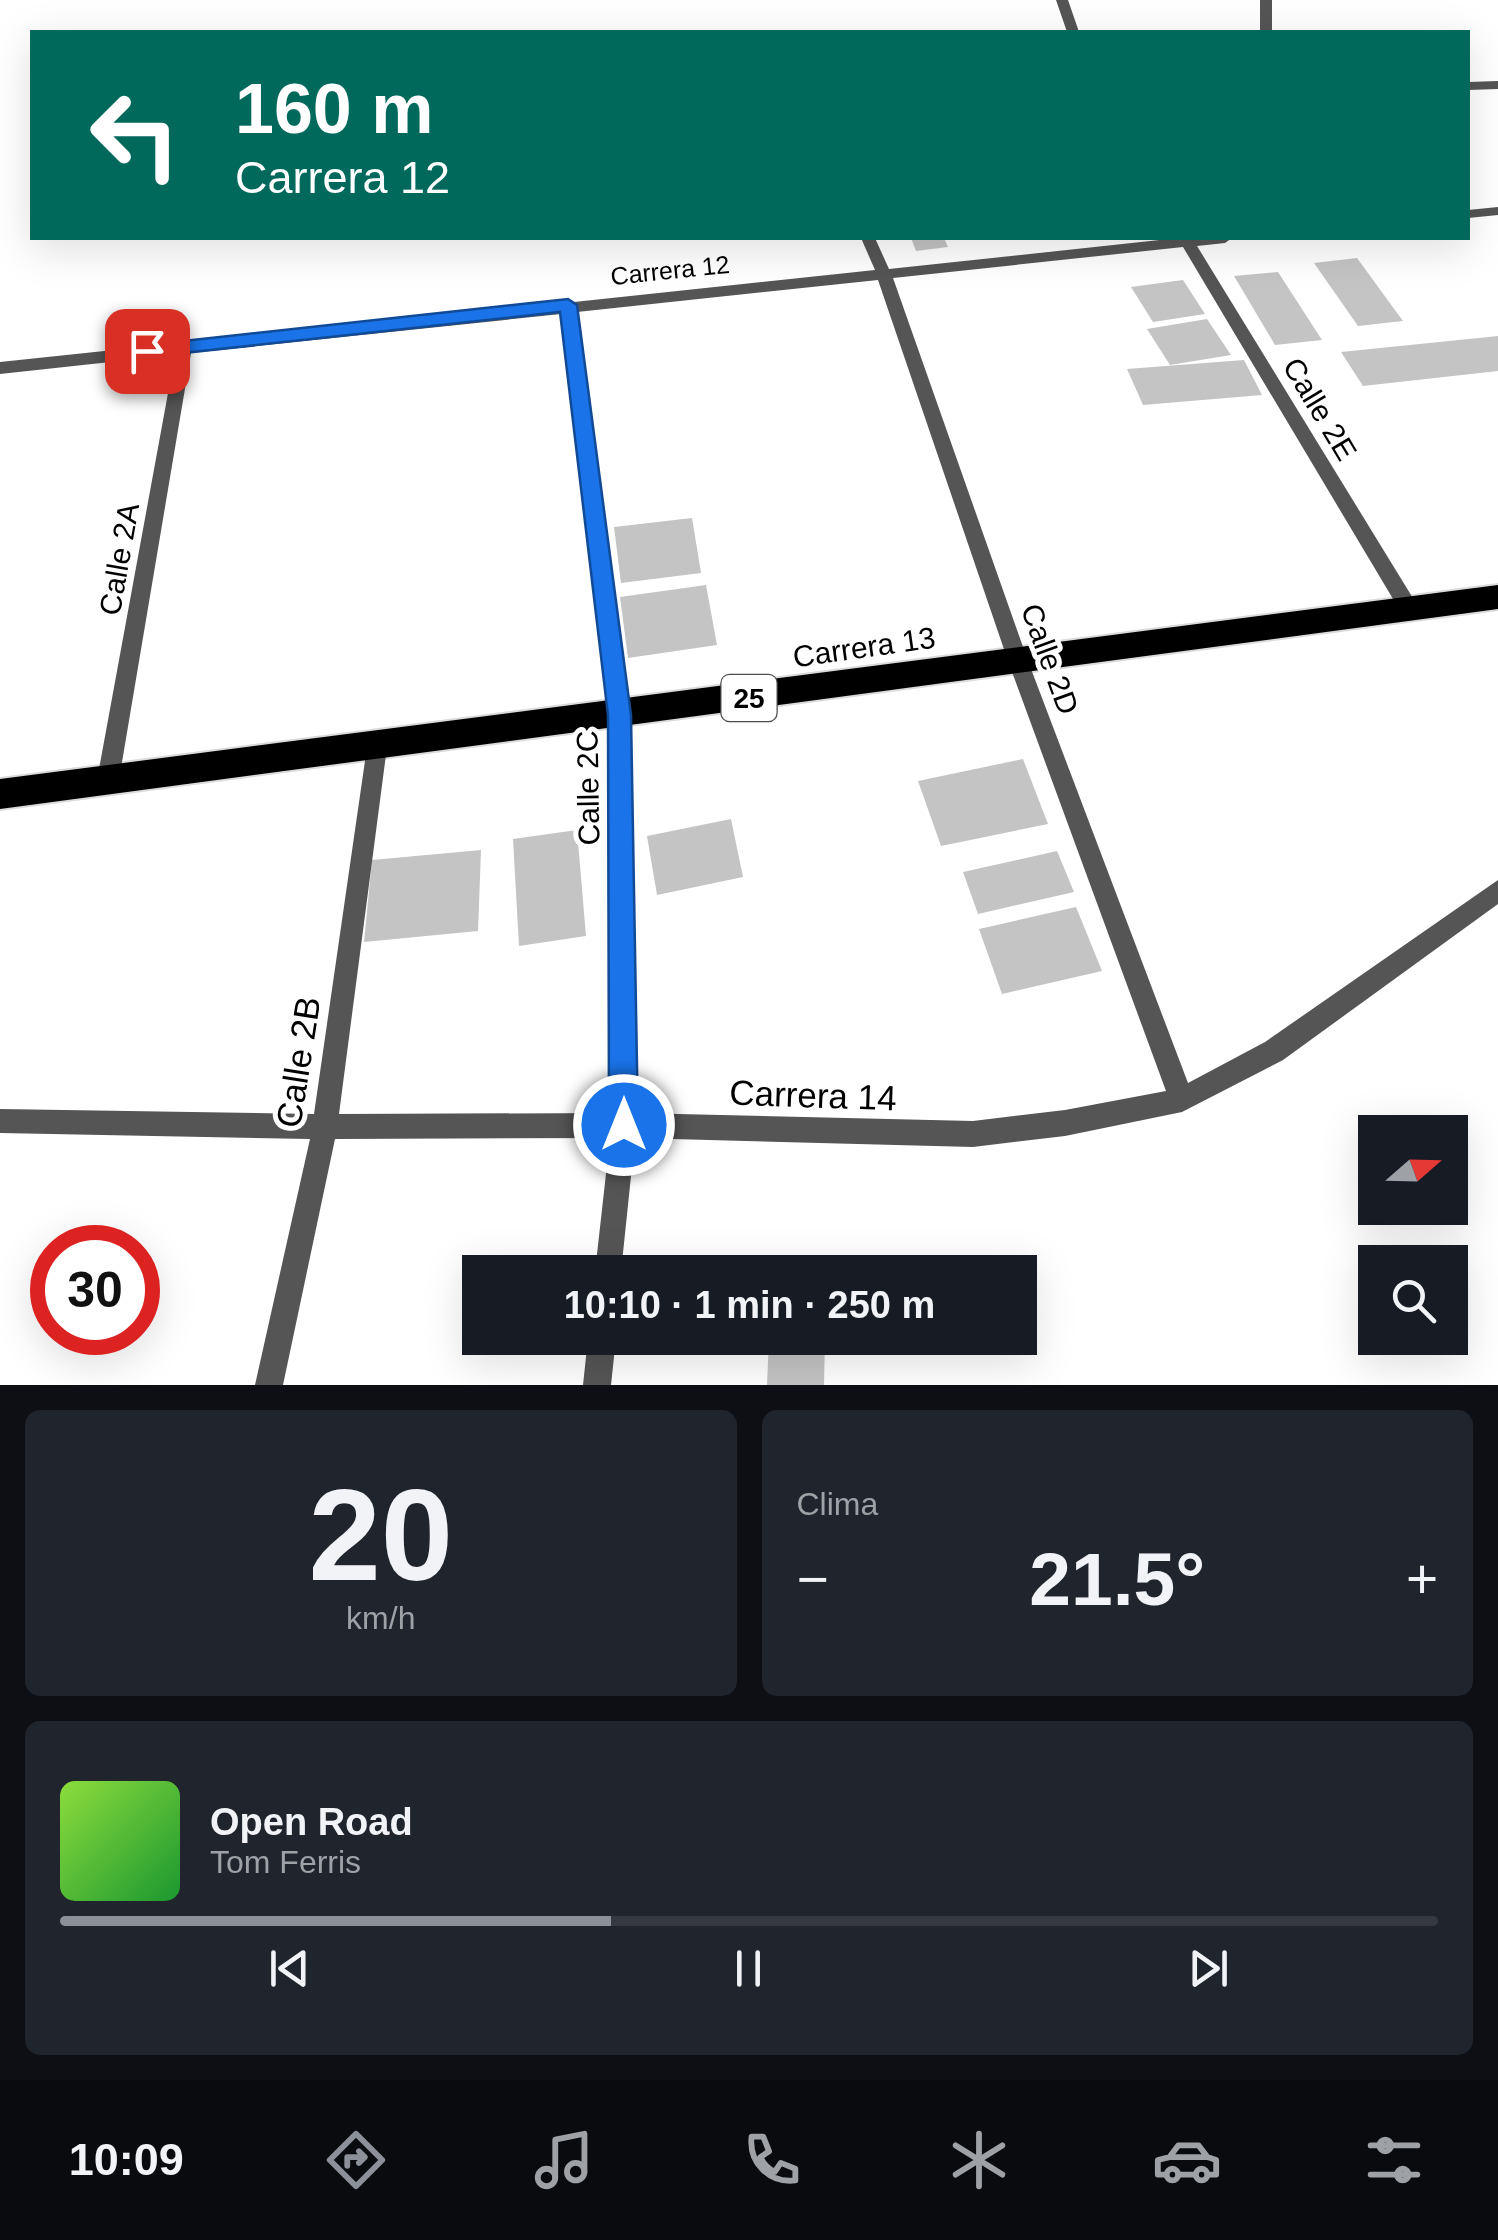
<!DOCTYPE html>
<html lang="es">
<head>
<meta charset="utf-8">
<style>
	body { margin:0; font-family:Arial,sans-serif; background:#20242c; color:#f1f3f6; height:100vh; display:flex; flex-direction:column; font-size:38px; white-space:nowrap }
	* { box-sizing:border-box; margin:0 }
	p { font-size:32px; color:#9ea1a6 }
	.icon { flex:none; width:55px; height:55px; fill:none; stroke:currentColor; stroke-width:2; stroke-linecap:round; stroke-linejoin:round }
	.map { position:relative; height:1385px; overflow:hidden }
	.sheet { display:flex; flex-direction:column; gap:25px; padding:25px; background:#0d0f14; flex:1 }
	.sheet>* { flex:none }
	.hud { position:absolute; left:30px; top:30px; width:1440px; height:210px; border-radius:0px; box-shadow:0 10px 40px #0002; background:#00695c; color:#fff; overflow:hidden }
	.needle { width:65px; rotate:70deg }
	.buttons { position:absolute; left:1358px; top:1115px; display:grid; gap:20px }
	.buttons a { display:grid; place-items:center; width:110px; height:110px; border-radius:0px; background:#171b24; box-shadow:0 10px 40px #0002; font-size:50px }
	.speed { position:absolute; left:30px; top:1225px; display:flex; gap:20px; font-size:50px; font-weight:700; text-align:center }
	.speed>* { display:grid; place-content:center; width:130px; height:130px; border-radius:50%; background:#171b24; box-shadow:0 10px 40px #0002; line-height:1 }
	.speed .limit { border:15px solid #d22; background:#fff; color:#111 }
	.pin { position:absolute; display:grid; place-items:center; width:85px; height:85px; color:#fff; margin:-42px; border-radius:20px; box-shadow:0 5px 15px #0006 }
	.me { position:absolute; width:110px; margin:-55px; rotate:0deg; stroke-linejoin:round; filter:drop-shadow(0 0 8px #0008) }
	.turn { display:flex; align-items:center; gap:35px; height:210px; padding:0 40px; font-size:45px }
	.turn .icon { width:130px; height:130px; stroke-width:2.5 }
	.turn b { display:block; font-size:70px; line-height:85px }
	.big { font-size:75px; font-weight:700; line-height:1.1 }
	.sheet .tile { flex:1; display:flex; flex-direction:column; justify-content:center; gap:15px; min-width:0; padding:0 35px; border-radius:15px; background:#20242c }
	.sheet .dial { align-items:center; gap:0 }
	.dial b { font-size:130px; line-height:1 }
	.song { display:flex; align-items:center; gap:30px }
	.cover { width:120px; height:120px; border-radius:15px; background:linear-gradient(135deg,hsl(90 70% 55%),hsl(130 70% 35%)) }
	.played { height:10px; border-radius:5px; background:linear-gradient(90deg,#8c9099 40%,#363941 40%) }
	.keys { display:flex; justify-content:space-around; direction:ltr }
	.heat { display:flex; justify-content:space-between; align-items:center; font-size:55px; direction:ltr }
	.sheet .tiles { flex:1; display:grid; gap:25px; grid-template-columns:1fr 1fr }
	.tile:last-child { grid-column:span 2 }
	.trip { position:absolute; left:462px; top:1255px; width:575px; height:100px; border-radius:0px; background:#171b24; box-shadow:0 10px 40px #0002; font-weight:700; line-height:100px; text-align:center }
	.dock { display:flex; height:160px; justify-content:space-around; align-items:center; background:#090b0e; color:#9ea1a6 }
	.dock .icon { width:70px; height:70px }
	.dock .current { color:#8c9099 }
	.dock b { font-size:45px; color:#f1f3f6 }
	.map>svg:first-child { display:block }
</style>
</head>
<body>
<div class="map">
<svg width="1498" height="1385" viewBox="0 0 1498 1385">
	<rect width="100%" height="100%" fill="#fff"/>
	<g fill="#c4c4c4">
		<polygon points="911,238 944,238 948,247 916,251"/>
		<polygon points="1357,258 1403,321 1358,326 1314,263"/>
		<polygon points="1278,272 1322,340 1275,345 1234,276"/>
		<polygon points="1183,280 1205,314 1153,322 1131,287"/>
		<polygon points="1207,319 1231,355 1170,365 1147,329"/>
		<polygon points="1498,336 1498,371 1363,386 1341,352"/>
		<polygon points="1244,360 1262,395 1143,405 1127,369"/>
		<polygon points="692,518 701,573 621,583 614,527"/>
		<polygon points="706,585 717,645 628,658 620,597"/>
		<polygon points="1023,759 1048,824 941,846 918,781"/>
		<polygon points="731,819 743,877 657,895 647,836"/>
		<polygon points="577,830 586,936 519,946 513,839"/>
		<polygon points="481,850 478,931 364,942 372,860"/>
		<polygon points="1057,851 1074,892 978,914 963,872"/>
		<polygon points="1076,907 1102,971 1002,994 979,929"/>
		<polygon points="771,1259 825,1262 825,1272 770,1272"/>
		<polygon points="769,1338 825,1338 824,1385 767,1385"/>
	</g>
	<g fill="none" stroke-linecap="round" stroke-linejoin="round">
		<g stroke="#dbdbdb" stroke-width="4">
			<polygon id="highway" points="1498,585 1498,609 0,809 0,779"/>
		</g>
		<g fill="#555" fill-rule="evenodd">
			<polygon points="1056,0 1068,0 1079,32 1067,32"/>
			<rect x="1260" y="0" width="12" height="32"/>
			<polygon points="1498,81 1498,89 1468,90 1468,82"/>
			<polygon points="1498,207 1498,215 1468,218 1468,210"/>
			<path d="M861,238H875L889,269L1178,238H1232L1225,243L1197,246L1419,608L1416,614H1402L1183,247L893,278L1028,661L1188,1083L1265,1042L1498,880V904L1283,1060L1182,1112L1065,1136L973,1147L635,1138L621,1272H595L610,1138L335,1139L283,1385H255L310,1139L0,1133V1109L314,1114L367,747L370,740L377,738L384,740L387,747L339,1114L611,1113L609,715L561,314L191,353L119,780L115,787L108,790L101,787L97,780L175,355L0,374V362L561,303L568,300L574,302L875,270ZM878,280L1008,661L1166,1091L1065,1110L973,1121L636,1113L629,715L577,312Z"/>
			<polygon points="588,1338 616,1338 611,1385 583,1385"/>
		</g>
		<use href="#highway" fill="#000" fill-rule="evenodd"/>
	</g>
	<polygon fill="#1a73e8" stroke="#114b97" stroke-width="2.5" points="568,299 577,305 631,715 638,1125 634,1135 624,1139 613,1135 609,1125 608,715 560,312 147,357 138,351 147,345"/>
	<g text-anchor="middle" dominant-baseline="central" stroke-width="10" stroke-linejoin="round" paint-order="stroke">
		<g font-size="25" fill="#000" stroke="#fff">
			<text transform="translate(670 270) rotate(-6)">Carrera 12</text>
		</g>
		<rect fill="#fff" stroke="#4c4c4c" stroke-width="2.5" x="721.5" y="675" width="55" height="46" rx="8"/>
		<g font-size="28" font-weight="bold" fill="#000">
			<text x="749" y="698">25</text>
		</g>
		<g font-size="30" fill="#000" stroke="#fff">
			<text transform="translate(1320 409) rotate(59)">Calle 2E</text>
			<text transform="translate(119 559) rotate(-80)">Calle 2A</text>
			<text transform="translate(864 647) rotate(-8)">Carrera 13</text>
			<text transform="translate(1050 659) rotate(70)">Calle 2D</text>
			<text transform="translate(588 788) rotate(-91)">Calle 2C</text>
		</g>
		<g font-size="35" fill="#000" stroke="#fff">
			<text transform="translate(298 1062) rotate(-81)">Calle 2B</text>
			<text transform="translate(813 1095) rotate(2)">Carrera 14</text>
		</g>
	</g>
</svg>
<div class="buttons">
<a><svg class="needle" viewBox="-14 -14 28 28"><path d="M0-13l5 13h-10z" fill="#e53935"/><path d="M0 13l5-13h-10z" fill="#9ea1a6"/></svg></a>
<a><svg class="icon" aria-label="search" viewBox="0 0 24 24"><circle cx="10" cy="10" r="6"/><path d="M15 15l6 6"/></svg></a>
</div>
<div class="speed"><div class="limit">30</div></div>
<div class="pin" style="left:147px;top:351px;background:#d93025"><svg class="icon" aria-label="arrive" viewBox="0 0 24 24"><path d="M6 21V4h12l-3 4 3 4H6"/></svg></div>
<svg class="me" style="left:624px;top:1125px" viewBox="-20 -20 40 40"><circle r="17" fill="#1a73e8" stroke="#fff" stroke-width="3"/><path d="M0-11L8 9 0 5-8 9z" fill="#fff"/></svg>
<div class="trip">10:10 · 1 min · 250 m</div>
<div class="hud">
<div class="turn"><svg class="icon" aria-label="left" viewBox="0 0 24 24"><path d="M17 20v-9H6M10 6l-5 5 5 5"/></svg><div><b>160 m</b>Carrera 12</div></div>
</div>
</div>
<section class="sheet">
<div class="tiles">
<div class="tile dial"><b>20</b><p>km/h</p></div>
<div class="tile"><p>Clima</p>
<div class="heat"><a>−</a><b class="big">21.5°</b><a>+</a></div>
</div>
<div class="tile">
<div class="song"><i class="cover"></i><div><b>Open Road</b><p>Tom Ferris</p></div></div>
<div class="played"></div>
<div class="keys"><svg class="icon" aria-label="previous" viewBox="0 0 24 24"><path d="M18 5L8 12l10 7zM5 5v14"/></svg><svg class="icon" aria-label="pause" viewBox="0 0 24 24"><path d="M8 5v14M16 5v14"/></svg><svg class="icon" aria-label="next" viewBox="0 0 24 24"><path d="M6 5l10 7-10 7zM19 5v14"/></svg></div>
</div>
</div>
</section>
<nav class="dock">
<b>10:09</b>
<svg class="icon current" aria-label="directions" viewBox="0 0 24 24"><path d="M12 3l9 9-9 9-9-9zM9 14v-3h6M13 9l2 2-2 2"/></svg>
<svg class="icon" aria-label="music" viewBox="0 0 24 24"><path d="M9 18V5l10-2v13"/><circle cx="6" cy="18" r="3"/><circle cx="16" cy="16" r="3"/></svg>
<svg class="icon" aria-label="phone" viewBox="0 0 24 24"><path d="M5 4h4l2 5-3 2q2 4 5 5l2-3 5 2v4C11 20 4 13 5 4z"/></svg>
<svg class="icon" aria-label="climate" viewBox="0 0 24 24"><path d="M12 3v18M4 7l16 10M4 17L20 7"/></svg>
<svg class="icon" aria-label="car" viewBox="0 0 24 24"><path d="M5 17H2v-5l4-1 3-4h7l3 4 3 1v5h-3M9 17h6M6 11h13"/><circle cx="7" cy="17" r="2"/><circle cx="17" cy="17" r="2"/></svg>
<svg class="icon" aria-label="filters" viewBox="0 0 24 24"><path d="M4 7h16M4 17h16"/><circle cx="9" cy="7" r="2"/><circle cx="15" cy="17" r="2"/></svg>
</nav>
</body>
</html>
